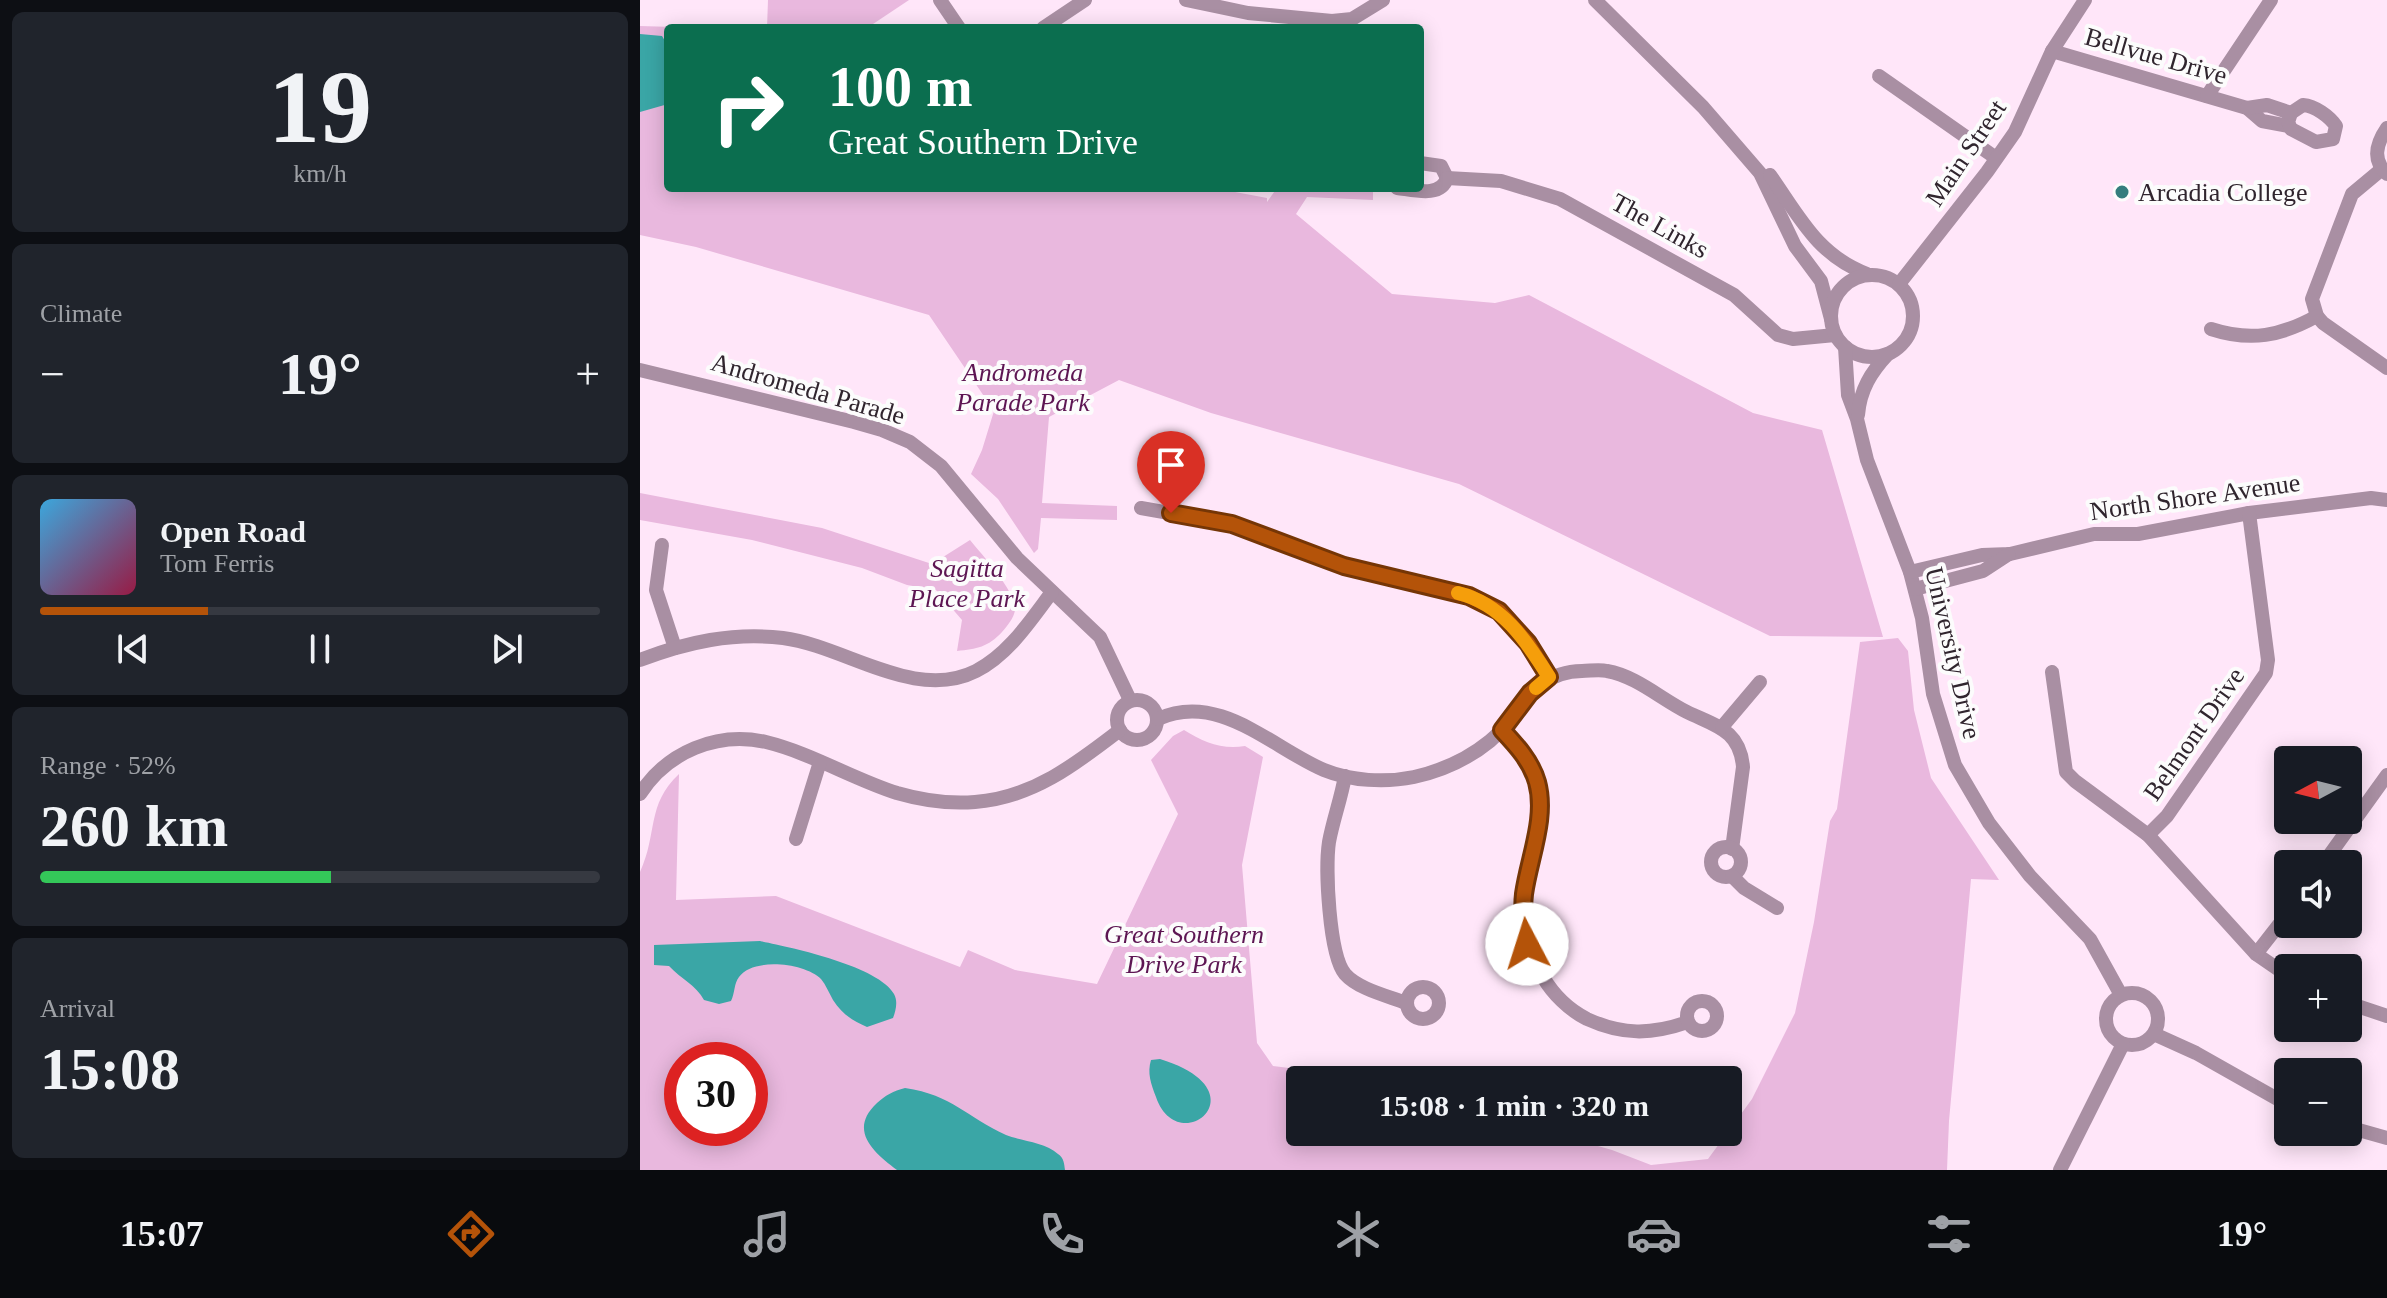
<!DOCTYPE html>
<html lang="en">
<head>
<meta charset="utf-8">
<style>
	body { margin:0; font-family:"Times New Roman",serif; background:#20242c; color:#f1f3f6; height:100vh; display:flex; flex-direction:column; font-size:30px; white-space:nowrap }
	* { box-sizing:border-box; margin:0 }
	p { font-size:26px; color:#9ea1a6 }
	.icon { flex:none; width:44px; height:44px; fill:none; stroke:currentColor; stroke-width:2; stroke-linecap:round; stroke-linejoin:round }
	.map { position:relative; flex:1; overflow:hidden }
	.sheet { display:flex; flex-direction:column; gap:12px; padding:12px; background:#0d0f14; width:640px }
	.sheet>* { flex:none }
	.guide { position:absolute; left:24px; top:24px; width:760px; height:168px; border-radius:8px; box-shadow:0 4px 20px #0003; background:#0b6e4f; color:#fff; overflow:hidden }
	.needle { width:52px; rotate:263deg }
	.tools { position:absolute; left:1634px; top:746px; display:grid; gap:16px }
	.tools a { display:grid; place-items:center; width:88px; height:88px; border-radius:8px; background:#171b24; box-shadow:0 4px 20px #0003; font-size:40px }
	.speed { position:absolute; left:24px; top:1042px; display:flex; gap:16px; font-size:40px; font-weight:700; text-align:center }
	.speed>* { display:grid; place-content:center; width:104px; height:104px; border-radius:50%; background:#171b24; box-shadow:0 4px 20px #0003; line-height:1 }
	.speed .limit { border:12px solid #d22; background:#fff; color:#111 }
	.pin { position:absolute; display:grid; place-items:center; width:68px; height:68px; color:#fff; margin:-82px -34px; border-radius:50% 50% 50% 0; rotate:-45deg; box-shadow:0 0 8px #0007 }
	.pin .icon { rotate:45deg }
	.me { position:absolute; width:88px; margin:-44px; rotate:355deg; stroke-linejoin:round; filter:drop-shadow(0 0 6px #0008) }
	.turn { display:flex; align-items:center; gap:28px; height:168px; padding:0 32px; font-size:36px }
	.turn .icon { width:104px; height:104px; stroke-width:2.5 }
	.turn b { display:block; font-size:56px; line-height:68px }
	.big { font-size:60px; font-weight:800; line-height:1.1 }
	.sheet .card { flex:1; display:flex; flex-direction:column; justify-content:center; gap:12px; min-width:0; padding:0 28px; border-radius:12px; background:#20242c }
	.sheet .dial { align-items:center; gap:0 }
	.dial b { font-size:104px; line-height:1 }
	.song { display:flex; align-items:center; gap:24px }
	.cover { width:96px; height:96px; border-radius:12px; background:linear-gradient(135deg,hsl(200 70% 55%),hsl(340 70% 35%)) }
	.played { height:8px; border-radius:4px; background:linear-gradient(90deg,#b45309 30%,#363941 30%) }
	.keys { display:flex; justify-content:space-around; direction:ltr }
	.heat { display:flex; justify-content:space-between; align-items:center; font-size:44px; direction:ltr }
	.charge { height:12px; border-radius:6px; background:linear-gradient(90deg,#34c759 52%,#363941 0) }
	.trip { position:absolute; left:646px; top:1066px; width:456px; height:80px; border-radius:8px; background:#171b24; box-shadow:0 4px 20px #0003; font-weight:800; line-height:80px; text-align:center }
	.tabs { display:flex; height:128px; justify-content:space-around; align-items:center; background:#090b0e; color:#9ea1a6 }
	.tabs .icon { width:56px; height:56px }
	.tabs .active { color:#b45309 }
	.tabs b { font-size:36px; color:#f1f3f6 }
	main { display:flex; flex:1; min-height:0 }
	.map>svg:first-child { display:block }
</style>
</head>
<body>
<main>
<section class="sheet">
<div class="card dial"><b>19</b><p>km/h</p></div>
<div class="card"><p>Climate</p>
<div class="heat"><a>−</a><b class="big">19°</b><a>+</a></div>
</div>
<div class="card">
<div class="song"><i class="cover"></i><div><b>Open Road</b><p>Tom Ferris</p></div></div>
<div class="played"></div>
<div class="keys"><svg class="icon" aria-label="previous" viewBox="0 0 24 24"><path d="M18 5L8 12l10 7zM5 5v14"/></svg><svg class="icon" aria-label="pause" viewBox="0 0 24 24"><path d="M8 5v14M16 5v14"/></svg><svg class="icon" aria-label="next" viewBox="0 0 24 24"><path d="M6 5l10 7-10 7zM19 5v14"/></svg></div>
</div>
<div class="card"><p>Range · 52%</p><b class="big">260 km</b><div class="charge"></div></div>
<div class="card"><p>Arrival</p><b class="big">15:08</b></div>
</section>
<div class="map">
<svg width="1747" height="1170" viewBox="0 0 1747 1170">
	<rect width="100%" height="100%" fill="#ffe6f9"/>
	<g fill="#e9b8de" fill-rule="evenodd">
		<polygon points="128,0 269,0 227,28 127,28"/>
		<polygon points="0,26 67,28 28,28 28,188 574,188 627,198 627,202 637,188 733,188 733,200 667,197 656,214 752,294 855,303 889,295 1113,413 1182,430 1243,637 1130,636 819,484 571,413 479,380 409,417 402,503 477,506 477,520 401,518 398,549 394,553 358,499 331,474 342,450 354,411 289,315 56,247 0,235"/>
		<path d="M0,493L182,528L292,564L330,540C342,555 376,591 375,610C374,618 367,626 362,632C348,647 337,649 317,651L322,620L296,590L267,585L222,568L112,540L0,520Z"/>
		<path d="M1258,638L1268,651L1274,710L1291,778L1359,880L1331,879L1309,1121L1307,1170H0V872C18,833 6,805 39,774L36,900L136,896L320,967L328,950L375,970L457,984L538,814L511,760L533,736L544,730C563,742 582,750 605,746L623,757L602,865L617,1043L633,1066L746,1080H660V1132H909L972,1150L1011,1165L1068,1159L1112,1099L1155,1013L1174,922L1190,821L1197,809L1220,642ZM42,1060H110V1128H42Z"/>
	</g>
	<g fill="#3aa6a6">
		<polygon points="0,34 22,36 28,46 28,104 0,112"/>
		<path d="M120,941C150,947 239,966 254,994C258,1001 256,1010 253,1018L227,1027C213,1021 202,1014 193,1000C189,993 186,985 181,979C165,963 113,957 99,977C94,983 95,993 91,1001L79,1004L64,1000C56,985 41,979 29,966L14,965V945Z"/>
		<path d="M520,1059C625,1091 538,1161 516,1097C511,1084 507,1073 511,1060Z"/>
		<path d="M265,1088C313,1095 326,1117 366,1135C381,1141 405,1142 418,1154C424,1158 424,1163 425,1170H257C233,1152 208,1130 237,1103C246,1095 253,1091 265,1088Z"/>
	</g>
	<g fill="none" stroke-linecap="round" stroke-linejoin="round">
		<g stroke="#a98fa3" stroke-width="14">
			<polyline points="300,0 319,28"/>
			<polyline points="546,0 608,13 692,21 712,19 743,0"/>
			<polyline points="955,0 1063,107 1120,173 1155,246 1181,281 1191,319"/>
			<polyline points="403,28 445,0"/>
			<polyline points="1412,51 1607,108 1622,121 1649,126"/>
			<polyline points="1239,76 1356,158"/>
			<polyline points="1567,96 1631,0"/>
			<path d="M1663,105C1675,106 1689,116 1696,126L1693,139L1676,142L1651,129L1648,122L1651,113Z"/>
			<polyline points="1607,108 1627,105 1651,113"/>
			<polyline points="780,163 801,166 807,178"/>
			<polyline points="1742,169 1712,194 1672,299 1677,316 1683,323 1747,368"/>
			<path d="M1747,174C1732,160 1736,144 1747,128"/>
			<path d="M1130,175C1159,216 1177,255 1227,274"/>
			<polyline points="807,178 861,181 920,199 1094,295 1138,335 1153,339 1195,335"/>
			<path d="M757,188C774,190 801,198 807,178"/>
			<circle cx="1232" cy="316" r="41"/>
			<polyline points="1259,284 1347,172 1375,132 1412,51 1445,0"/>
			<path d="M1571,329C1611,342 1641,336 1677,316"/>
			<polyline points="1205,347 1208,395 1217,419 1227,460 1270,572 1282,618 1293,694 1315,765 1349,823 1390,876 1450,939 1481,995"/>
			<polyline points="0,370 214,422 242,430 270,442 301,466 377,558 460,637 490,700"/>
			<path d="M1218,415C1220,390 1231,372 1248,354"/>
			<polyline points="501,508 592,524 704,566 829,596 859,611 888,643 909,677"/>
			<polyline points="22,545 16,590 35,648"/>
			<polyline points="1270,572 1342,555 1370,554 1454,534 1498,534 1609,513 1731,498 1747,500"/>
			<polyline points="1275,589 1343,571 1369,554"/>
			<path d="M0,660C47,642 93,632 143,638C205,646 275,702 336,671C369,654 390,621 412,592"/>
			<polyline points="1412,672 1426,772 1435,781 1508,835 1616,954 1648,976"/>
			<circle cx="497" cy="720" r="20"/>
			<path d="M518,719C579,691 632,748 684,770C711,781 745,783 774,777C801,771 828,759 850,741C883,713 891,672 942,671C950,671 959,669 967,671C996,676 1021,699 1047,712C1076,726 1100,730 1103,767L1092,849"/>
			<polyline points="1082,727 1120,682"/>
			<path d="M862,730C877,746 893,763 898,786C901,802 898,819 896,835C887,887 873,928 903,977C913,994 929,1010 947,1019C982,1035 1011,1035 1048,1022"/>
			<path d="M705,776C701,799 693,820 689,842C685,868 689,955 705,974C718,989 748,996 766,1003"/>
			<path d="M0,794C27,752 77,731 126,742C171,753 213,779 257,793C281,800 309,804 335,802C392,798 436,764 480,730"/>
			<polyline points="1508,835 1527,816 1626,673 1628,660 1609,513"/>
			<polyline points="156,839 180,762"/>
			<circle cx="1086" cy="862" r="15"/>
			<polyline points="1683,864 1747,775"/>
			<polyline points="1092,876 1104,888 1137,908"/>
			<polyline points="1616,954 1648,913"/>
			<circle cx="783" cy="1003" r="16"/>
			<circle cx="1492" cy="1019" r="26"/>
			<circle cx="1062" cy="1016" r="15"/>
			<polyline points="1708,1003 1747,1016"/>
			<polyline points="1514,1034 1556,1053 1648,1105"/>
			<polyline points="1708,1127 1747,1138"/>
			<polyline points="1420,1170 1483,1044"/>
		</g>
	</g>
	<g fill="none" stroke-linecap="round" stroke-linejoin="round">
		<g stroke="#753606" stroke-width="20">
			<path id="route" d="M531,513L592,524L704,566L829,596L859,611L888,643L909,677L890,693L862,730C876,745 891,761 897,782C907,818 889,858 884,894C882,911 884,927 887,944"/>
		</g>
		<use href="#route" stroke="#b45309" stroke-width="14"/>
		<path stroke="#f59e0b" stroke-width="14" d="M818,593C862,604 886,640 909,677L896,688"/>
	</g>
	<circle fill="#347d7d" stroke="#fcfcfc" stroke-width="3" cx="1482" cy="192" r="8"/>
	<g text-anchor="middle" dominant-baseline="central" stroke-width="8" stroke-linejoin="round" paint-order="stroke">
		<g font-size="26" fill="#30252e" stroke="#fcfcfc">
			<text transform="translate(1516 56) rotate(16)">Bellvue Drive</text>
			<text transform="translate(1326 153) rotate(-56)">Main Street</text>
			<text transform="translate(1020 226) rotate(29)">The Links</text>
			<text transform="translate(168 389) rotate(16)">Andromeda Parade</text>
			<text transform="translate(1555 497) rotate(-8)">North Shore Avenue</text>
			<text transform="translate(1313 653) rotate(77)">University Drive</text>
			<text transform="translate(1554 734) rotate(-55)">Belmont Drive</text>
		</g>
		<g font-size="26" fill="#30252e" stroke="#fcfcfc" text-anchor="start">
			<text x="1498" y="192">Arcadia College</text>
		</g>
		<g font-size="26" font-style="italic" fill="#5d1653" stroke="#fcfcfc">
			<text x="383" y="372">Andromeda<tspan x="383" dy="30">Parade Park</tspan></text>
			<text x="327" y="568">Sagitta<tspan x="327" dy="30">Place Park</tspan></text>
			<text x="544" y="934">Great Southern<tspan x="544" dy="30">Drive Park</tspan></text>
		</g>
	</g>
</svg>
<div class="tools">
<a><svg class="needle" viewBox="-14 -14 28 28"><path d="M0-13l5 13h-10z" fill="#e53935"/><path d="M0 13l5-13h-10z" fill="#9ea1a6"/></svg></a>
<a><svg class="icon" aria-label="sound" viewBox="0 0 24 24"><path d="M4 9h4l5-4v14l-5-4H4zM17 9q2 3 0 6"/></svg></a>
<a>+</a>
<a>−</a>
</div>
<div class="speed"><div class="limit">30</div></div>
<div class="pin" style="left:531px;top:513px;background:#d93025"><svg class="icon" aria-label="arrive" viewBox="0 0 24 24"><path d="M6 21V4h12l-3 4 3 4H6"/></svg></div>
<svg class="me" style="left:887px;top:944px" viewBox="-20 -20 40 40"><circle r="19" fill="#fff"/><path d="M0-13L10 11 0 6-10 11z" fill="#b45309"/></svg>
<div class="trip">15:08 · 1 min · 320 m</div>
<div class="guide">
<div class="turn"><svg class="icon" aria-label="right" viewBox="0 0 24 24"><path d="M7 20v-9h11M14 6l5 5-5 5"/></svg><div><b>100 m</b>Great Southern Drive</div></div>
</div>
</div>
</main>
<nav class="tabs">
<b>15:07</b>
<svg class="icon active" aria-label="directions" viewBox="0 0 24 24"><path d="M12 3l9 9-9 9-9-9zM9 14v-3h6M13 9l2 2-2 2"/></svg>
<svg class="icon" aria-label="music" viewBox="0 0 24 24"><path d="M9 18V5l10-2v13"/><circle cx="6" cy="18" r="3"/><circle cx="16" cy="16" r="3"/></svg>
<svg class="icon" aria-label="phone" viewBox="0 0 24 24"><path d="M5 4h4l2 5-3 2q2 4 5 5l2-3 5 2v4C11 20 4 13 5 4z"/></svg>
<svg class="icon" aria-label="climate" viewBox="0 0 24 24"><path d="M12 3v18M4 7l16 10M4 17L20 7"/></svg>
<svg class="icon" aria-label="car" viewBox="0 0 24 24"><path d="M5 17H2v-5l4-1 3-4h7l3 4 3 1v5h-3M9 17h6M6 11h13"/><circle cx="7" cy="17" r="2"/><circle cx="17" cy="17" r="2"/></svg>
<svg class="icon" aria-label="filters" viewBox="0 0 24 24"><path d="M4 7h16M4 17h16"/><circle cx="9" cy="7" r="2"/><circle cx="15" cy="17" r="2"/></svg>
<b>19°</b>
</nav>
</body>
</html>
